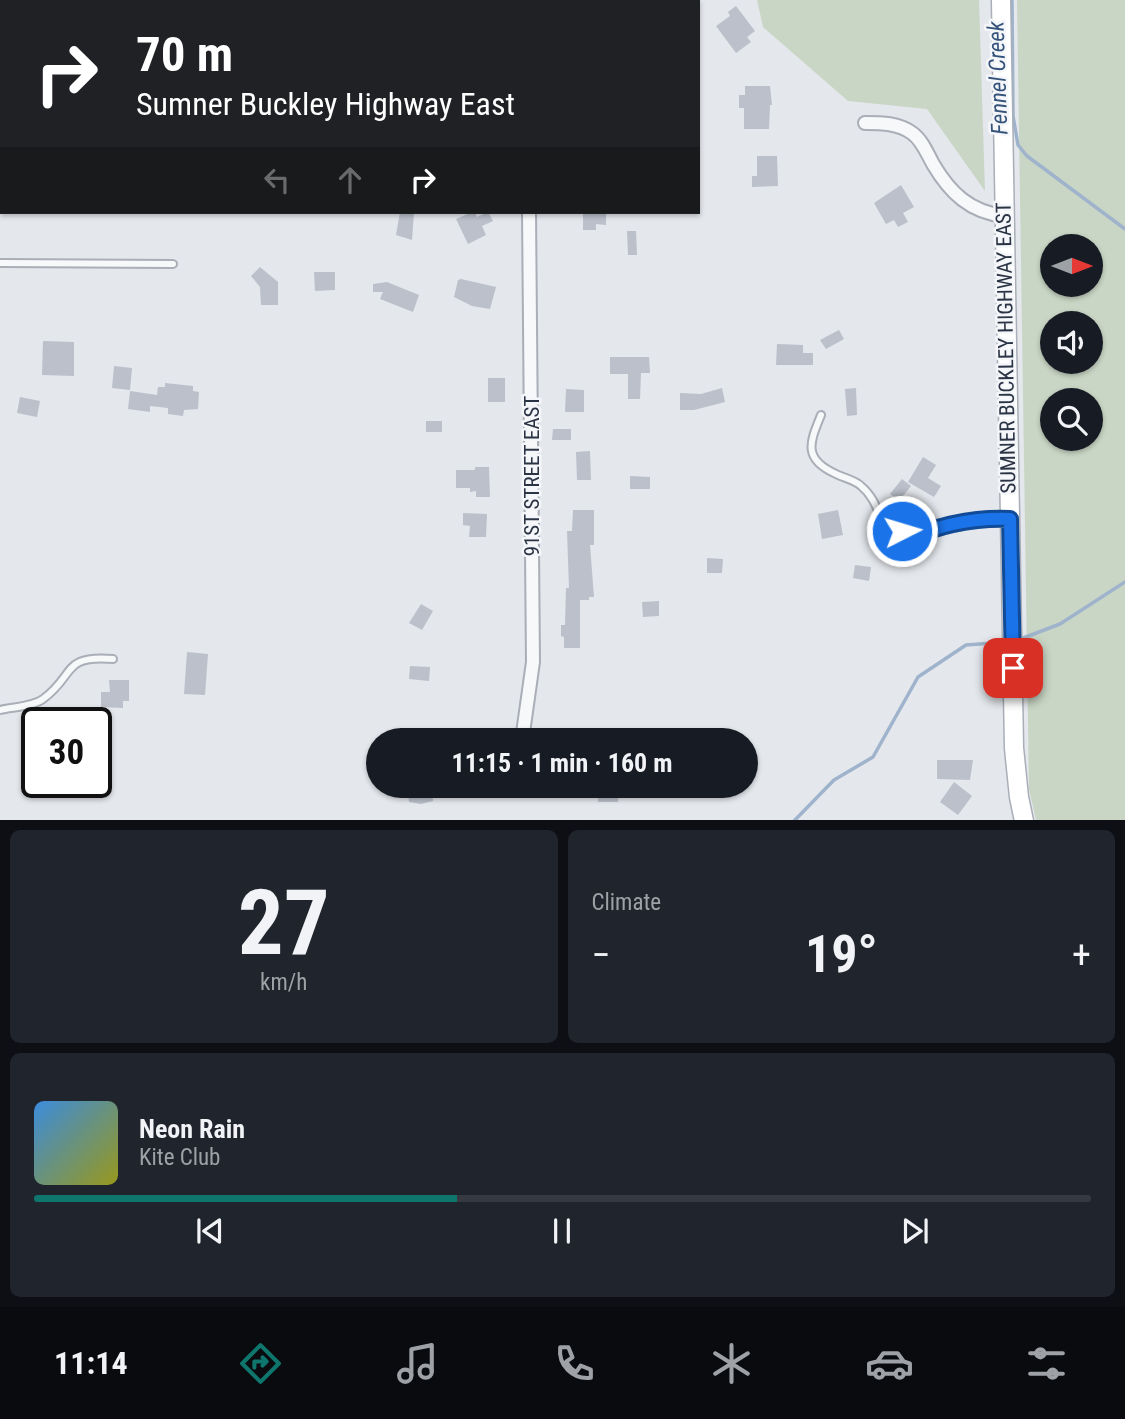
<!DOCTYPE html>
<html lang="en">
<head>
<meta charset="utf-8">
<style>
	body { margin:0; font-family:"Roboto Condensed",sans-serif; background:#20242c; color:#f1f3f6; height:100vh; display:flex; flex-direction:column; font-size:26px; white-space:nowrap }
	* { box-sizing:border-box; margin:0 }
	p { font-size:23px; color:#9ea1a6 }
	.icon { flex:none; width:38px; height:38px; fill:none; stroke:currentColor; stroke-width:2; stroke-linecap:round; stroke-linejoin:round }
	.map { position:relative; height:820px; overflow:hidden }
	.sheet { display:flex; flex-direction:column; gap:10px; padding:10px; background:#0d0f14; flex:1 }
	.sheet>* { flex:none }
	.hud { position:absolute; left:0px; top:0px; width:700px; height:214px; box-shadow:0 2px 5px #0004; background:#202124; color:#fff; overflow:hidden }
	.needle { width:46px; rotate:90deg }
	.tools { position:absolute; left:1040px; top:234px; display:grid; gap:14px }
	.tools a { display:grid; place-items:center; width:63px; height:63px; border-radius:50%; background:#171b24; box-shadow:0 2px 5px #0004; font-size:35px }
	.speed { position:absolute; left:21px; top:707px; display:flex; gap:14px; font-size:35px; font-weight:700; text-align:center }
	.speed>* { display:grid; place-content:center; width:91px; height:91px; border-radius:50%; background:#171b24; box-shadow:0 2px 5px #0004; line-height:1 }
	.speed .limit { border:4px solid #111; border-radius:10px; background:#fff; color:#111 }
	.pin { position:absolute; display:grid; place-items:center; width:60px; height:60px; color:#fff; margin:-30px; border-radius:14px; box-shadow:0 4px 10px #0006 }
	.me { position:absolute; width:77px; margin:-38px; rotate:85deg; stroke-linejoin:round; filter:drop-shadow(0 0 5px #0008) }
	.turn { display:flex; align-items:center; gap:24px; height:147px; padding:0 21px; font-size:32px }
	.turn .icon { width:91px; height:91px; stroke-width:2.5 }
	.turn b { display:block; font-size:49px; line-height:60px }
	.lanes { display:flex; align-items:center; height:66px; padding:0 21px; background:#0003; justify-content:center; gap:35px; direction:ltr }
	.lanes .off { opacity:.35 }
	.big { font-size:52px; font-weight:700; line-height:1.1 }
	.sheet .tile { flex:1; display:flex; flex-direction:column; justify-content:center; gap:10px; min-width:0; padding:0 24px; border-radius:10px; background:#20242c }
	.sheet .dial { align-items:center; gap:0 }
	.dial b { font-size:91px; line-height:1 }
	.song { display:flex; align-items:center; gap:21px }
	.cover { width:84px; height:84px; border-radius:10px; background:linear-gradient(135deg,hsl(210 70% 55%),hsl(60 70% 35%)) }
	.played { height:7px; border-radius:4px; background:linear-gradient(90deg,#0f766e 40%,#363941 40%) }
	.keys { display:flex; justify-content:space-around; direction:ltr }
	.heat { display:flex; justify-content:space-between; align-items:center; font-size:38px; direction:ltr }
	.sheet .tiles { flex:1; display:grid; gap:10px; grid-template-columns:1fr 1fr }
	.tile:last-child { grid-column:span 2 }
	.trip { position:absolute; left:366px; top:728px; width:392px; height:70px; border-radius:35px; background:#171b24; box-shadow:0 2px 5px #0004; font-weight:700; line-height:70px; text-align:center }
	.tab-bar { display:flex; height:112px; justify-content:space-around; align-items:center; background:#090b0e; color:#9ea1a6 }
	.tab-bar .icon { width:49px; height:49px }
	.tab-bar .current { color:#0f766e }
	.tab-bar b { font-size:32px; color:#f1f3f6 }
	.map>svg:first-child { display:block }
</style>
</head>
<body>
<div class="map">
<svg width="1125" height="821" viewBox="0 0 1125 821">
	<rect width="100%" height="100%" fill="#e4e7ec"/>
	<polygon fill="#d2d6de" points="0,0 43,0 2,2 2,135"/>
	<g fill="#c9d6c5" fill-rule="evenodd">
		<polygon points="757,0 979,0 985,191 927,109 848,101 763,27"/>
		<path d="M1017,0H1125V820H1036L1029,789ZM1052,247H1090V285H1052ZM1052,324H1090V362H1052ZM1052,401H1090V439H1052Z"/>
	</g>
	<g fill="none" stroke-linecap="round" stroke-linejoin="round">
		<g stroke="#9fb4cc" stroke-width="3.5">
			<polyline points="1012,0 1013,116 1018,145 1027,156 1125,229"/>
			<polyline points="1018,640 1060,624 1125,582"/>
			<polyline points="794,821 834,780 873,757 918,677 966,645 1007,642"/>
		</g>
	</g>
	<g fill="#bbc0ca">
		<polygon points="736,6 755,31 747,37 751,42 736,53 716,26 730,16 728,12"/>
		<polygon points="745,86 770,86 772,105 770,105 769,129 744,129 744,108 739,108 739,95 745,95"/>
		<polygon points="757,156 777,156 778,186 752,187 752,176 757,176"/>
		<polygon points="901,185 914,207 903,213 908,222 898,227 894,220 886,224 874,203"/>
		<polygon points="400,212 414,212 412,240 396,235"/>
		<polygon points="472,212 475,212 477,217 488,212 493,221 482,226 486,235 468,244 456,219"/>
		<polygon points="583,212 606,212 606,225 596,224 596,230 583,230"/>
		<polygon points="627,231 636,231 637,255 628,255"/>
		<polygon points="260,267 278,282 278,305 261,305 260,287 251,276"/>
		<polygon points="314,272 335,272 335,290 315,291"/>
		<polygon points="461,279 496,287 490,309 472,306 454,297 458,280"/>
		<polygon points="387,282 419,295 413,312 380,299 383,292 373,292 373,284"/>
		<polygon points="839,330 844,339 826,349 820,340"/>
		<polygon points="43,341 74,342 74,376 42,375"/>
		<polygon points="777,344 803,345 803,353 813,353 813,365 776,365"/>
		<polygon points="610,357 649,357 650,373 641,373 640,399 628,399 628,374 610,374"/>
		<polygon points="114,366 132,368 130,390 112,388"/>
		<rect x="488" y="378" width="17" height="24"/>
		<polygon points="165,383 193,386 193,391 199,392 198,409 184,410 183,416 168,414 168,408 150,406 150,412 128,409 130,391 157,395 158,387 165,387"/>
		<polygon points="722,388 725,402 694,410 680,410 680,393 701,394"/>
		<polygon points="856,388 857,415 847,416 845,389"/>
		<polygon points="566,389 584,390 584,412 565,412"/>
		<polygon points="20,397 40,401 37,417 17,413"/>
		<rect x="426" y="421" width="16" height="11"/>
		<polygon points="553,429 571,429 571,440 552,440"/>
		<polygon points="590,451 591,480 577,480 576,452"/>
		<polygon points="923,457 936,465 928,478 941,486 934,497 908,482"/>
		<polygon points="475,467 489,467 490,497 476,497 476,491 470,492 470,488 456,488 456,470 475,470"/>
		<polygon points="630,476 650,477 650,489 630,489"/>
		<polygon points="902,479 911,486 899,501 890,494"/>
		<polygon points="573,510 594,510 594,545 590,545 594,597 589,597 589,600 580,600 580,648 564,648 564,637 561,636 561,625 565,625 566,588 569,588 567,531 572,531"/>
		<polygon points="838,510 843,535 822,539 818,514"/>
		<polygon points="463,513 487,514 486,537 469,537 470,526 463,525"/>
		<polygon points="707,558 723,559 722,573 707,573"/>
		<polygon points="855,565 871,567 869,581 853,578"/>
		<polygon points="659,601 659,616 643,617 642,602"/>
		<polygon points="421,604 433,611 422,630 409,623"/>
		<polygon points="187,652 208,654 205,695 184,694"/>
		<polygon points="410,666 430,667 429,681 409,679"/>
		<polygon points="109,680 129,680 129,701 123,701 123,708 101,707 101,692 110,692"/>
		<polygon points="937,760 973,760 970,780 937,779"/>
		<polygon points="954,782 972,796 958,815 940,802"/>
		<polygon points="401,786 432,786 433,801 421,804 409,802 408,794 401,794"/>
		<polygon points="599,786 619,786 618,802 598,802"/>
	</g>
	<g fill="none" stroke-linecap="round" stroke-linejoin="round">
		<g stroke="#a9aeb7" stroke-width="10">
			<g id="lane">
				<polyline points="0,263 173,264"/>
				<path d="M821,415C810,442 802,459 836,474C844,478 855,480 861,486C872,495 876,506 881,518"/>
				<path d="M0,710C12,707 32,707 43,699C76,675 61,655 113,659"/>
			</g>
		</g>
		<g stroke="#a9aeb7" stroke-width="16">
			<g id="street">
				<polyline points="525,0 525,2"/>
				<path d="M865,123C882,123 898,123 912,133C922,140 927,153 933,164C950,193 970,212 1004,216"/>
				<polyline points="881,518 902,531 914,534 976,520 991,518 1010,519"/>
				<polyline points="522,740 533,662 529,212"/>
			</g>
		</g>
		<g stroke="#a9aeb7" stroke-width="21">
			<polyline id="secondary" points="1001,0 1014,748 1019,797 1024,821"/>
		</g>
		<use href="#lane" stroke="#f7f8fa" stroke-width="6"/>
		<use href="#street" stroke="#f7f8fa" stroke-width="12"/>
		<use href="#secondary" stroke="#fff" stroke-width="18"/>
	</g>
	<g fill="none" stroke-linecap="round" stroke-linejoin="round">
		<g stroke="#114b97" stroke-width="18">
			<path id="route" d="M902,531C919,535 935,528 953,524C972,520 990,518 1010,519L1013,668"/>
		</g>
		<use href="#route" stroke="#1a73e8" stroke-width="12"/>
	</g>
	<g text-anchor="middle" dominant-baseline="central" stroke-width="5" stroke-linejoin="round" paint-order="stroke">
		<g font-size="21" fill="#2b3445" stroke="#f4f6f9">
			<text transform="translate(1006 348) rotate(-91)">SUMNER BUCKLEY HIGHWAY EAST</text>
			<text transform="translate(532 476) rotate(-90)">91ST STREET EAST</text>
		</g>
		<g font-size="23" font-style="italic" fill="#34527a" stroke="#f4f6f9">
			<text transform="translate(998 78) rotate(-92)">Fennel Creek</text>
		</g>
	</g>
</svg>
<div class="tools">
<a><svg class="needle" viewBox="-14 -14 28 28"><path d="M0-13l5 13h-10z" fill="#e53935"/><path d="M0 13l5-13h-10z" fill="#9ea1a6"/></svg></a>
<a><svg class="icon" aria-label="sound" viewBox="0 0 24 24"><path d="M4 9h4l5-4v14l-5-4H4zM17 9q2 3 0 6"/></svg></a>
<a><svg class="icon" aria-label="search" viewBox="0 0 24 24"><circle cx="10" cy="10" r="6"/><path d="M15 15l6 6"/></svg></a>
</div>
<div class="speed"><div class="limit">30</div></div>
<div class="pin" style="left:1013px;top:668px;background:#d93025"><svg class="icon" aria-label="arrive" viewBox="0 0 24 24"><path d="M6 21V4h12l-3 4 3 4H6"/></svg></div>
<svg class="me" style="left:902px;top:531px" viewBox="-20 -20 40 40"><circle r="17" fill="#1a73e8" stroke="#fff" stroke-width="3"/><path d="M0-11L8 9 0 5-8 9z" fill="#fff"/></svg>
<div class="trip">11:15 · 1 min · 160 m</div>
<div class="hud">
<div class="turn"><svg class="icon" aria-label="right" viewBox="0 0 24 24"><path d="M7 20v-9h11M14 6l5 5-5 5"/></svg><div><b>70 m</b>Sumner Buckley Highway East</div></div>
<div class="lanes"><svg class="icon off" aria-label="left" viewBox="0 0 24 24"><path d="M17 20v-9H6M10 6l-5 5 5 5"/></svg><svg class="icon off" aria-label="ahead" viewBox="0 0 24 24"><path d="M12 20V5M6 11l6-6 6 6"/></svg><svg class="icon" aria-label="right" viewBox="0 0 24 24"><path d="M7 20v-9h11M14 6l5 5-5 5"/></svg></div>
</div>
</div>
<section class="sheet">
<div class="tiles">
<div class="tile dial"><b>27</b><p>km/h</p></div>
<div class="tile"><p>Climate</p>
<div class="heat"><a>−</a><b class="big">19°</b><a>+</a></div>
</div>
<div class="tile">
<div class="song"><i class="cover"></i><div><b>Neon Rain</b><p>Kite Club</p></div></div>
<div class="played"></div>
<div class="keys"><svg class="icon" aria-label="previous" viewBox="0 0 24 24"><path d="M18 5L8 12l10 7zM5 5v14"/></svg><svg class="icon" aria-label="pause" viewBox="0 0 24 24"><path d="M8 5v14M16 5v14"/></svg><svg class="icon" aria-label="next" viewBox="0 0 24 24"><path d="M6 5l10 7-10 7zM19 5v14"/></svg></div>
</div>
</div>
</section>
<nav class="tab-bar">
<b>11:14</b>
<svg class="icon current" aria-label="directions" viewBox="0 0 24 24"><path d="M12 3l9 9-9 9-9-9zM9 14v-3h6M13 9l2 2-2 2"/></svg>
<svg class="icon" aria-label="music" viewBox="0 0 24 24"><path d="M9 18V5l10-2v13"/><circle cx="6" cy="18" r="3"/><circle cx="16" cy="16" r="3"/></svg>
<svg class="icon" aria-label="phone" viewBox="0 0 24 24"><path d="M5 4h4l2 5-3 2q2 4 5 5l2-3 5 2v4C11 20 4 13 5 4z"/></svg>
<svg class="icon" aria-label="climate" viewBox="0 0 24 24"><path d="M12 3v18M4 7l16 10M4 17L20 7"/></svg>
<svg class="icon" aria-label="car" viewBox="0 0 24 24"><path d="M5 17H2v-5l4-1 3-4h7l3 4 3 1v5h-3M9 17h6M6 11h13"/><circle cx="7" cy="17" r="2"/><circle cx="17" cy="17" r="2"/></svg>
<svg class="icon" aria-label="filters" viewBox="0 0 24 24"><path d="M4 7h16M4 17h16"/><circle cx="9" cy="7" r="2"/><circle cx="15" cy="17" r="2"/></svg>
</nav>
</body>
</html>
